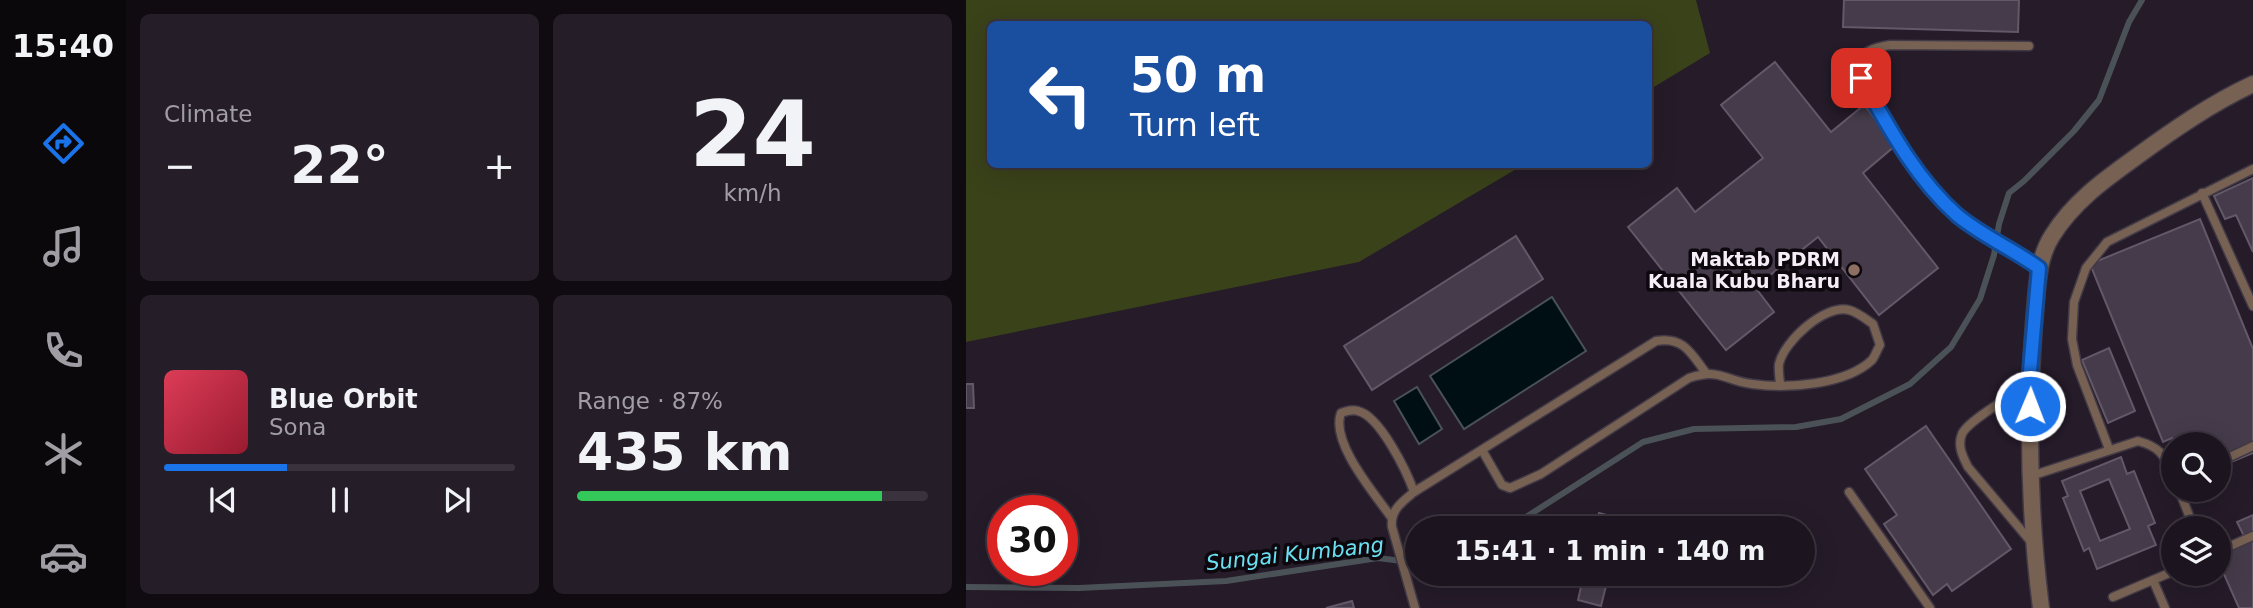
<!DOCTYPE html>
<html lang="en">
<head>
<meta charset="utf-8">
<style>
	body { margin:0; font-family:"DejaVu Sans",sans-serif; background:#251d28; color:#f1f3f6; height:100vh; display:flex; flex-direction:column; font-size:26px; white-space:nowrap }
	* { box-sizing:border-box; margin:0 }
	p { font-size:23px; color:#a09ea4 }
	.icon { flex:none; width:38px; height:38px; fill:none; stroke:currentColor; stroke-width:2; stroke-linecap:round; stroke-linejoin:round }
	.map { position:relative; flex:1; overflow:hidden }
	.details { display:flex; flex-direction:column; gap:14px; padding:14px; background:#0f0b11; width:840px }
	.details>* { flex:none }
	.hud { position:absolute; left:21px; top:21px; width:665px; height:147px; border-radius:10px; box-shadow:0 7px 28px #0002,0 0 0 2px #3a333d; background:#1a4fa0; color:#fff; overflow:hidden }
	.buttons { position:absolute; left:1195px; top:432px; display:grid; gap:14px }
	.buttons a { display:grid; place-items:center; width:70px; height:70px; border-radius:50%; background:#1c141f; box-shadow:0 7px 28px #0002,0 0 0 2px #3a333d; font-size:35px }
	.speed { position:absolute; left:21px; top:495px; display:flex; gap:14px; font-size:35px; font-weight:700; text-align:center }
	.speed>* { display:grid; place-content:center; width:91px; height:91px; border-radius:50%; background:#1c141f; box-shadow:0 7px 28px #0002,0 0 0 2px #3a333d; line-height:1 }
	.speed .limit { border:10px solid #d22; background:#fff; color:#111 }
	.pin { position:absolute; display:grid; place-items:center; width:60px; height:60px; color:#fff; margin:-30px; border-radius:14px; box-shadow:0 4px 10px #0006 }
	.me { position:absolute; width:77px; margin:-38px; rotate:1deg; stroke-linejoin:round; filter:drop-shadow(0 0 5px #0008) }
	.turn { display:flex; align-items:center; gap:24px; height:147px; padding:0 28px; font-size:32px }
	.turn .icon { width:91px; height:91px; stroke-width:2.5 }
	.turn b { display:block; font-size:49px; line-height:60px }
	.big { font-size:52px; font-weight:600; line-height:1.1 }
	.details .card { flex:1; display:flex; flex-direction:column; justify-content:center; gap:10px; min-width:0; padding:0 24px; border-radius:10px; background:#251d28 }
	.details .dial { align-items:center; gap:0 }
	.dial b { font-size:91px; line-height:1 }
	.song { display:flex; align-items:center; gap:21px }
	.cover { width:84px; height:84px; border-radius:10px; background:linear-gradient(135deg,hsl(350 70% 55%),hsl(350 70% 35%)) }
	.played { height:7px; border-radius:4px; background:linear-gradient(90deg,#1a73e8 35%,#3a333d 35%) }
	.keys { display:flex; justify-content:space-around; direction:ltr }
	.heat { display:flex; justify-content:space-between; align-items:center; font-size:38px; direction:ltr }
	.charge { height:10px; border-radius:5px; background:linear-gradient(90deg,#34c759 87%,#3a333d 0) }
	.details .tiles { flex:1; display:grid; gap:14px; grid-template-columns:repeat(2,1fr) }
	.trip { position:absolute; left:439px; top:516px; width:410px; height:70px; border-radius:35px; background:#1c141f; box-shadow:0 7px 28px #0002,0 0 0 2px #3a333d; font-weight:600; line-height:70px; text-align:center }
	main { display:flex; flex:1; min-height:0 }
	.dock { display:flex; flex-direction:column; width:126px; justify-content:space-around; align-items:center; background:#0b080c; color:#a09ea4 }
	.dock .icon { width:49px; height:49px }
	.dock .active { color:#1a73e8 }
	.dock b { font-size:32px; color:#f1f3f6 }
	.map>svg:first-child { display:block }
</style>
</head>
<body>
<main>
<nav class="dock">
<b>15:40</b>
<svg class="icon active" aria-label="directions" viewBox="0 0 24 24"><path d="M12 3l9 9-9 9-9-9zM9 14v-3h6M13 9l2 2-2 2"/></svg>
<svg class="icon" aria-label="music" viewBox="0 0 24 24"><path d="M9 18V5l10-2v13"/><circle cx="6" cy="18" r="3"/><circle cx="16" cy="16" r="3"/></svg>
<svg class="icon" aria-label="phone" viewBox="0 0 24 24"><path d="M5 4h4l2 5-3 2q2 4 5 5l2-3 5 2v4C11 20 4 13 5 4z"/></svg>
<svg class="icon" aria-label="climate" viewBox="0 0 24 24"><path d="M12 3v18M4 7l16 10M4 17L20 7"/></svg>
<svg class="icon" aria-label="car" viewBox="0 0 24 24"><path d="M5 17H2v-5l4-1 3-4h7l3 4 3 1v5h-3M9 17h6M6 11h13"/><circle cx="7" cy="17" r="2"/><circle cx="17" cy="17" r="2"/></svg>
</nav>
<section class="details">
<div class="tiles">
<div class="card"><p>Climate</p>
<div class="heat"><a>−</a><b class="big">22°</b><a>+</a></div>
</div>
<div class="card dial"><b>24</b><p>km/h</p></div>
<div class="card">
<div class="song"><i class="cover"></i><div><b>Blue Orbit</b><p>Sona</p></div></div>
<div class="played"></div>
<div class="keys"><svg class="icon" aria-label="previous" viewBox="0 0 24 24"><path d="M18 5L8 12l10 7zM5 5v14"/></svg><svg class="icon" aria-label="pause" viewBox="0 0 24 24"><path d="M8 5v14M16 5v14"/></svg><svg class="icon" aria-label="next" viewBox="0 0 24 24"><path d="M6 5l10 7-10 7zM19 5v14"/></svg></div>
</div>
<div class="card"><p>Range · 87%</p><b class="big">435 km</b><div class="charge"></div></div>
</div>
</section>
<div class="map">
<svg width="1287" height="608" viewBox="0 0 1287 608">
	<rect width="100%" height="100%" fill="#251b29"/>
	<polygon fill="#3a421a" points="0,0 730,0 744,53 683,90 682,24 24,24 24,164 557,165 393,262 0,342"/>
	<g fill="#000f13" stroke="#4a5258" stroke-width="2">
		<polygon points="586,297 620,351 498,429 464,376"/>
		<polygon points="451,387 476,429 453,444 428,401"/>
	</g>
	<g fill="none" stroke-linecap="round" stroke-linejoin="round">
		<g stroke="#4a5258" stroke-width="6">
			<polyline points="543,528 677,442 728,429 830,427 875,419 944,384 985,347 1014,299 1028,255 1033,224 1043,193 1058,181 1108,131 1133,100 1163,22 1176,0"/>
			<polyline points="0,587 113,588 260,581 412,558 452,563"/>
		</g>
	</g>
	<g fill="#453b4a" stroke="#635868" stroke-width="2" fill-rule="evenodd">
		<polygon points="878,0 1053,0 1052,32 877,27"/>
		<polygon points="809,62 865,132 898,105 930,145 897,173 972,268 913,315 852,237 789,287 808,312 760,350 662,227 711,188 729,212 797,158 755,105"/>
		<polygon points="1287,178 1287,252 1270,215 1259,219 1248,196"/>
		<polygon points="1234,219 1287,349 1287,453 1253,467 1253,444 1209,444 1206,438 1197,442 1124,264"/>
		<polygon points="550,236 577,279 406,390 378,346"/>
		<polygon points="1143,348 1169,411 1142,423 1116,360"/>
		<polygon points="0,384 7,384 8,408 0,408"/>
		<polygon points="960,426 1045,549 986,591 981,584 967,595 918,524 931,515 899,469"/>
		<path d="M1155,457L1161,474L1168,471L1189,523L1182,526L1190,545L1131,569L1123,548L1118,551L1097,498L1102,496L1096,481ZM1143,479L1164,529L1134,541L1114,491Z"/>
		<polygon points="633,513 652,518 650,525 658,528 629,528"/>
		<polygon points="1287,515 1287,608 1273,608 1253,563 1253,555 1281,542 1271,522"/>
		<polygon points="618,574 643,574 635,606 612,600"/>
		<polygon points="386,601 388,608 360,608"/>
	</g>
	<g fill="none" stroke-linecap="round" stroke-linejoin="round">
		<g stroke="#423946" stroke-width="11">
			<g id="service">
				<path d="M1063,46L924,45C910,47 893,51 893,68C893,84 940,156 951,171C963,187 976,202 991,215C1016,236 1047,248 1073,268"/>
				<polyline points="1236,193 1287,306"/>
				<path d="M1064,383C1050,393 1001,421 996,434C991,446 997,457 1002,467L1066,543"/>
				<polyline points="1143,449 1111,365 1106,339 1108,302 1120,268 1141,242 1287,169"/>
				<path d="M516,450L536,485L544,488L575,474L723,378C756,368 756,380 786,384C820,389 880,385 906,360C909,356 911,350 914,345L907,324C900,319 891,312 883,310C859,304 818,341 813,364C812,371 814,379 814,386"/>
				<polyline points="1253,462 1287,446"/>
				<path d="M1065,476L1172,441C1195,447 1198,456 1208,476"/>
				<polyline points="1213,490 1228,528"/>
				<polyline points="883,492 964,608"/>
				<path d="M425,517C408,493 364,442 375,413C381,411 386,409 392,411C414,416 441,472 448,492"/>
				<polyline points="1253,551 1287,536"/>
				<polyline points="1187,580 1199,608"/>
				<polyline points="1147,597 1208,571"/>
				<path d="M449,608L426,527C424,510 436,502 448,492L690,341C717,336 725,353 740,373"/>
			</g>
		</g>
		<g stroke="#423946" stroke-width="19">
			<path id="minor" d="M1075,608C1063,513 1061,418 1068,323C1071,294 1070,261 1086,236C1107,202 1138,180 1170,157C1207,130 1246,103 1287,84"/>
		</g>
		<use href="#service" stroke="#766153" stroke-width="8"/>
		<use href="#minor" stroke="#766153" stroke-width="16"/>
	</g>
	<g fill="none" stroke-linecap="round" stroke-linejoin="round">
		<g stroke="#114b97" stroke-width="18">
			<path id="route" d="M895,78C922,126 949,178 991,215C1016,236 1047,249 1073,268L1063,383L1064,406"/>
		</g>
		<use href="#route" stroke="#1a73e8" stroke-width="12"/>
	</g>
	<circle fill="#8d6e63" stroke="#0c080d" stroke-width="2.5" cx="888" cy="270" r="7"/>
	<g text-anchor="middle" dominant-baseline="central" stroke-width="7" stroke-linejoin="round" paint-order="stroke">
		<g font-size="19" font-weight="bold" fill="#f5eef8" stroke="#0c080d" text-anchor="end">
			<text x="874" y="259">Maktab PDRM<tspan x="874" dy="22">Kuala Kubu Bharu</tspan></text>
		</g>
		<g font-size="21" font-style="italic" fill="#6ce0f3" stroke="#0c080d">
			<text transform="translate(329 554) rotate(-6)">Sungai Kumbang</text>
		</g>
	</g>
</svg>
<div class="buttons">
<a><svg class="icon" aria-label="search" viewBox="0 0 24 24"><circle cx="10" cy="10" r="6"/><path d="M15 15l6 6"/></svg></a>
<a><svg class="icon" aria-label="layers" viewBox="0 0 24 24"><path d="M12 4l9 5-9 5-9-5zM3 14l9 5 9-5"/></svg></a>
</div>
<div class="speed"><div class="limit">30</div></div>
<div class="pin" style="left:895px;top:78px;background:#d93025"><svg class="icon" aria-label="arrive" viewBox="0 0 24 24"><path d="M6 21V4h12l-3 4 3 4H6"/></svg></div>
<svg class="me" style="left:1064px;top:406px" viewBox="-20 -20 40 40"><circle r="17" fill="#1a73e8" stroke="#fff" stroke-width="3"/><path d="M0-11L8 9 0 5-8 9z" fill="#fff"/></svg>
<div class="trip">15:41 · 1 min · 140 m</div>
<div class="hud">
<div class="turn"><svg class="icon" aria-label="left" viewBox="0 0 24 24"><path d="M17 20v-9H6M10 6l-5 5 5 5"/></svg><div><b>50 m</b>Turn left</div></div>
</div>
</div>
</main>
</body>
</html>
